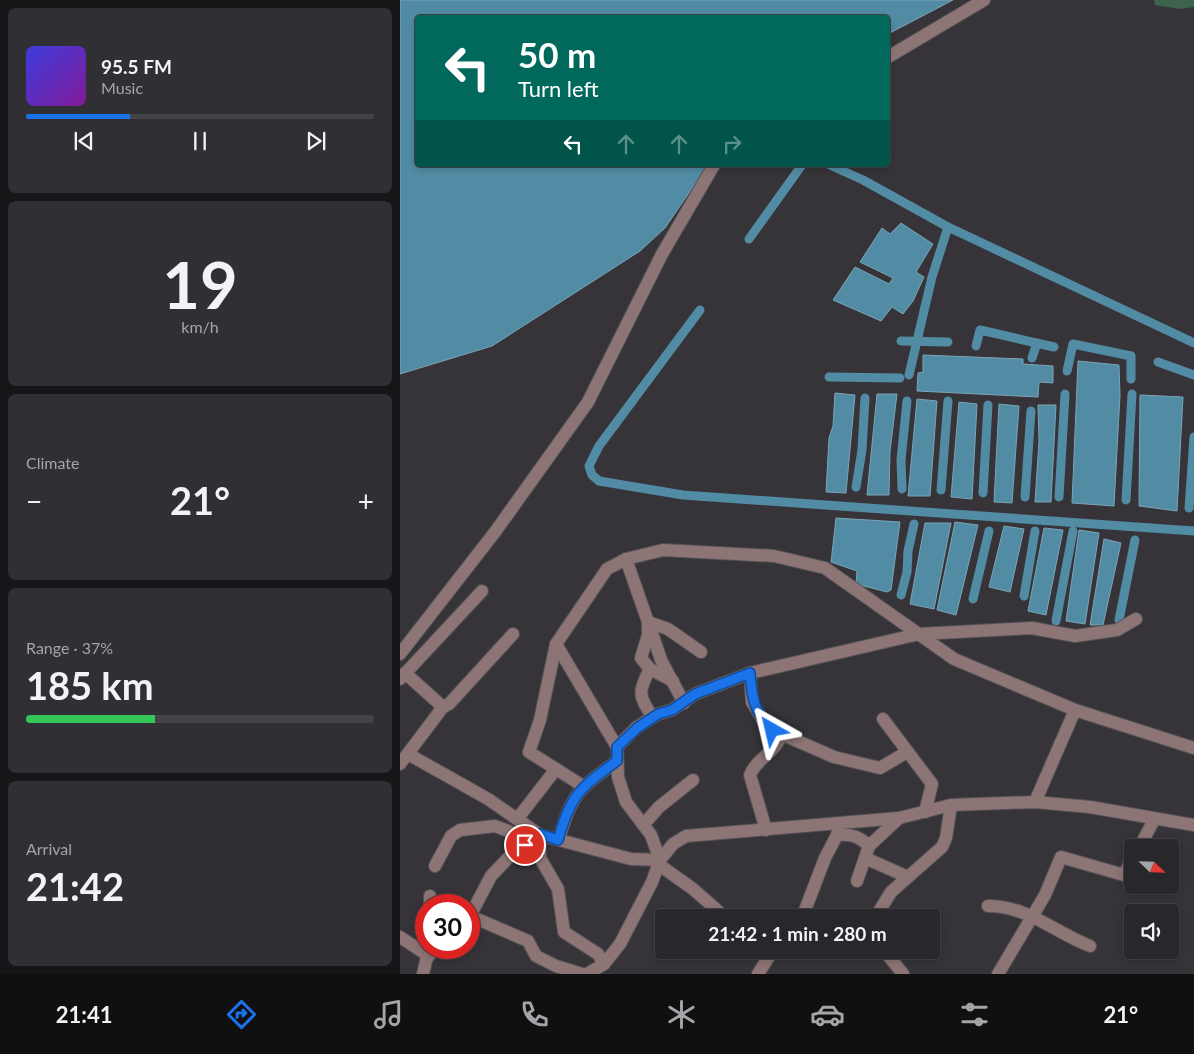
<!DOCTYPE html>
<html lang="en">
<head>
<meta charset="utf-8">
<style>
	body { margin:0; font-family:Lato,sans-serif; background:#302f33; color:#f1f3f6; height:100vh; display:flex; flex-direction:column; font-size:19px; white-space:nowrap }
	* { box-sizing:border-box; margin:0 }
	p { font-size:16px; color:#a5a5a9 }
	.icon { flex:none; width:28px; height:28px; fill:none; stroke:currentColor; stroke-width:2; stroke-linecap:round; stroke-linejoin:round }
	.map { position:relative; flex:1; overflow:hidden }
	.drawer { display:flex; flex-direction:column; gap:8px; padding:8px; background:#161518; width:400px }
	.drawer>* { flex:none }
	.banner { position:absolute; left:15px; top:15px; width:475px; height:152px; border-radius:5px; box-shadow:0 2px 8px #0003,0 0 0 1px #444447; background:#00695c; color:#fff; overflow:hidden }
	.needle { width:32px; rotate:113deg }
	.tools { position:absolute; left:724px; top:839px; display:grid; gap:10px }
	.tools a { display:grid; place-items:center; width:55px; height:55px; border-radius:5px; background:#28272b; box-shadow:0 2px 8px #0003,0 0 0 1px #444447; font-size:25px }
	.speed { position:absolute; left:15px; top:894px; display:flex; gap:10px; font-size:25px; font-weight:700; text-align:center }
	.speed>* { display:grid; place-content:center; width:65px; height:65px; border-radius:50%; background:#28272b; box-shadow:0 2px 8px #0003,0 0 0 1px #444447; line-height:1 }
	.speed .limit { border:8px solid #d22; background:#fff; color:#111 }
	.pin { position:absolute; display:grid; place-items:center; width:42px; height:42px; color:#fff; margin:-21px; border:2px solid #fff; border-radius:50%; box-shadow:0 1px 5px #0007 }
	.me { position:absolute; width:55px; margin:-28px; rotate:323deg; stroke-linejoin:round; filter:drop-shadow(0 0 4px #0008) }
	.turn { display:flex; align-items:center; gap:18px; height:105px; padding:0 20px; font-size:22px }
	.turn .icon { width:65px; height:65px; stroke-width:2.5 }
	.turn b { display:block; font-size:35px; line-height:42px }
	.lanes { display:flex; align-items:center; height:48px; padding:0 20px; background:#0003; justify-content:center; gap:25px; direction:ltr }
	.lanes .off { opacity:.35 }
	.big { font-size:38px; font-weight:700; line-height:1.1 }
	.drawer .widget { flex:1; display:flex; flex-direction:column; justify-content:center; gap:8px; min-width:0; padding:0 18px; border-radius:8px; background:#302f33 }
	.drawer .dial { align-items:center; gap:0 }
	.dial b { font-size:65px; line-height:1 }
	.song { display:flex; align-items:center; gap:15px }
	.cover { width:60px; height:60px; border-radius:8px; background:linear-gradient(135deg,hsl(240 70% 55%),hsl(290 70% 35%)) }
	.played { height:5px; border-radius:2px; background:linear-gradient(90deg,#1a73e8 30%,#444447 30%) }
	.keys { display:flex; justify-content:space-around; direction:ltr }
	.heat { display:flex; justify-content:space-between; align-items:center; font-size:28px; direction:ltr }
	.charge { height:8px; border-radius:4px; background:linear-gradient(90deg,#34c759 37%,#444447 0) }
	.trip { position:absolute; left:255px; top:909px; width:285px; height:50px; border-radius:5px; background:#28272b; box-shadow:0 2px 8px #0003,0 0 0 1px #444447; font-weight:700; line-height:50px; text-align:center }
	.menu { display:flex; height:80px; justify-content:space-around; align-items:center; background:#101011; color:#a5a5a9 }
	.menu .icon { width:35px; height:35px }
	.menu .current { color:#1a73e8 }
	.menu b { font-size:22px; color:#f1f3f6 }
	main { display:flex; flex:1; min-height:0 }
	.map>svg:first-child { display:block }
</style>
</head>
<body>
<main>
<section class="drawer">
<div class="widget">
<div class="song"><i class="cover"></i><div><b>95.5 FM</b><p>Music</p></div></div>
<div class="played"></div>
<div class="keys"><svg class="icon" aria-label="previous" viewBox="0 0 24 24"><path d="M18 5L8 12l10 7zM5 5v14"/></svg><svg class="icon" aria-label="pause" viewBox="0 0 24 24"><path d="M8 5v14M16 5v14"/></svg><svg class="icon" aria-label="next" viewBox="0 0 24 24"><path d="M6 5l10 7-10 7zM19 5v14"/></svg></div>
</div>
<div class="widget dial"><b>19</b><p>km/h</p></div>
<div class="widget"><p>Climate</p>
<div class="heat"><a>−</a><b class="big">21°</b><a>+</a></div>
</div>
<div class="widget"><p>Range · 37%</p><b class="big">185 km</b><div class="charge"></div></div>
<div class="widget"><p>Arrival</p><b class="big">21:42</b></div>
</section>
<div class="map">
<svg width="794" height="974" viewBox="0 0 794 974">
	<rect width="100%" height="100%" fill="#363439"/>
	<polygon fill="#3d634e" points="754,0 794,0 794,7 781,9 755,5"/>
	<g fill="#528ca4" stroke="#7ca4b6">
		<polygon points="0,0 553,0 488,34 488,18 18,18 18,165 308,165 265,228 240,251 92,346 0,374"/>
		<polygon points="501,223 533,244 516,272 524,277 513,301 503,314 492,307 481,321 433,300 455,267 489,284 493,278 460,262 482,228 490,234"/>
		<polygon points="523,355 623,359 623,364 653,366 653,383 639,382 638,397 517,391 518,373 523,372"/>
		<polygon points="678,361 719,365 720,395 714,506 672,503"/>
		<polygon points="435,393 455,395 446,493 426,492 429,438 433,426"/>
		<polygon points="477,394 497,394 490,451 489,495 467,495"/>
		<polygon points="740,395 783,397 777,511 739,506"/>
		<polygon points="517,399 537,401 530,496 508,496"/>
		<polygon points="559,402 577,404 572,499 551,497"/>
		<polygon points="599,404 619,406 612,503 594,502"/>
		<polygon points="638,405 656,405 651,502 635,502 639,441"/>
		<polygon points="436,518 500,522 491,590 487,592 456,584 457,571 431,562"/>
		<polygon points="555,522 578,525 556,615 537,610"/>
		<polygon points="525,523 551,523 534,609 510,604"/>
		<polygon points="604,526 624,529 610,592 589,587"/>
		<polygon points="644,528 663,530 646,615 628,611"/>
		<polygon points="679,530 699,533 685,624 666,621"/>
		<polygon points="704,539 721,543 703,625 690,625"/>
	</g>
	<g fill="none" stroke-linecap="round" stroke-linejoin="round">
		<g stroke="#528ca4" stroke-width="9">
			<polyline points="430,165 463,180 548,227"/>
			<polyline points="349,239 402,165"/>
			<polyline points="300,310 199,446 189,466 192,475 199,481 283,495 794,531"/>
			<polyline points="501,341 548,342"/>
			<polyline points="576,346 580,330 654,347"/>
			<polyline points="632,358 637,343"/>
			<polyline points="758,362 794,375"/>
			<polyline points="667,371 673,344 731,356 731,379"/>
			<polyline points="509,375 532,277 548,227 794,343"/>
			<polyline points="429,377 500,378"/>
			<polyline points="456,487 462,450 465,398"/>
			<polyline points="502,489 501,460 507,401"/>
			<polyline points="541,490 548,401"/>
			<polyline points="583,493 588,405"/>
			<polyline points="625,497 631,411"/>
			<polyline points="659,497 665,394"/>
			<polyline points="726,500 732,394"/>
			<polyline points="789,508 794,437"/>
			<polyline points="501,595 507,572 508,551 514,524"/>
			<polyline points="624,596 635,531"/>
			<polyline points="573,599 589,531"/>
			<polyline points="719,620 735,540"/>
			<polyline points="656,621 673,531"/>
		</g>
		<g stroke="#545257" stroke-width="14">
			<g id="minor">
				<polyline points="488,57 584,0"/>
				<polyline points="226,559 248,622 248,635 241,658 250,669 273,681"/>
				<polyline points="248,622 268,629 301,652"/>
				<polyline points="250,627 261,660 284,703"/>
				<polyline points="156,644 217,747 218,777 226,802 251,835 260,860 252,882 220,944 204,964 187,974"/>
				<polyline points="0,654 95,532 188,402 262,254 314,165"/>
				<path d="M250,669C238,691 238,697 253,717"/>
				<polyline points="5,673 43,707"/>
				<polyline points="350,673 352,702 364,722 372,730 434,757 480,768 507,752"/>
				<polyline points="0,679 82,591"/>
				<polyline points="483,719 532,784 525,812"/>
				<polyline points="217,747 237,727 258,714 272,710 295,694 350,673 519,634 632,628 675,636 717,630 736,619"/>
				<polyline points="8,754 88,799 140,835 231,859 260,860 273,844 286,836 499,818 551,805 635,802 690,807 794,825"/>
				<polyline points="0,764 43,707 49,704 113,634"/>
				<polyline points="183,786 129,752 140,720 156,644 207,569 226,559 263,550 374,556 425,568 554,659 675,710 794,748"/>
				<polyline points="635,802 675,710"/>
				<polyline points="118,818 156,769"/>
				<polyline points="244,824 259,807 293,780"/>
				<path d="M366,830L350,775C356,759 377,751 381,735"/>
				<polyline points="140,835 111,855 91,876 70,916 128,941 136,956 156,966 182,974"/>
				<polyline points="140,835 140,858 158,889 164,932 198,954 204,964"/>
				<path d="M437,835C451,834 459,836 469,846"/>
				<path d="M159,839C171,794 180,788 217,761"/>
				<polyline points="739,848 754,820"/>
				<polyline points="465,858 508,877"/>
				<polyline points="258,864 293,889 326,918"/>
				<polyline points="35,866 51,836 60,830 95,826 121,836 140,835"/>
				<polyline points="457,881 469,846 499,818"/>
				<polyline points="30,905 30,896"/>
				<path d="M588,906C628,906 654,932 690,946"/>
				<polyline points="402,918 425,858 437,835 439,824"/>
				<polyline points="475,918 491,892 542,847 546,838 551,805"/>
				<polyline points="0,937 29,956"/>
				<polyline points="484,950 503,974"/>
				<polyline points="23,974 29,948"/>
				<polyline points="358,974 373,950"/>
				<polyline points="598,974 645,895 661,857 724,875 732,859"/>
			</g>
		</g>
		<use href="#minor" stroke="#8e7575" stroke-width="12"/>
	</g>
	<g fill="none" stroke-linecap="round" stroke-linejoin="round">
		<g stroke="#114b97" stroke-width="12">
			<path id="route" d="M125,845L140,834L158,840C171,794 180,788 217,761V747L237,728L258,714L272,710L295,694L350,673C352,699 354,711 372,730"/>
		</g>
		<use href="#route" stroke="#1a73e8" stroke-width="9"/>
	</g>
</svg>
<div class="tools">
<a><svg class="needle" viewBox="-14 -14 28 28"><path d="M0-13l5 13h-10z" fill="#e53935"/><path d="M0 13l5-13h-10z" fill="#a5a5a9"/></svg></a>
<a><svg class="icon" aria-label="sound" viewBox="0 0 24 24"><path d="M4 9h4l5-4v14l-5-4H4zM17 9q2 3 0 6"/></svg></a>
</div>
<div class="speed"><div class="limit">30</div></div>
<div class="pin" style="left:125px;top:845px;background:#d93025"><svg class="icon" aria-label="arrive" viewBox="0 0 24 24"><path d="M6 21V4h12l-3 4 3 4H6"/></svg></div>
<svg class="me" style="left:372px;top:730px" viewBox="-20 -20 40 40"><path d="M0-17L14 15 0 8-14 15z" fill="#1a73e8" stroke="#fff" stroke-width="4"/></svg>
<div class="trip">21:42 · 1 min · 280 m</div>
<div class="banner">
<div class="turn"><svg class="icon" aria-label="left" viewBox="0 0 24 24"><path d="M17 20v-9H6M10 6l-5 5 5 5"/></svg><div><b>50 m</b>Turn left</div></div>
<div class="lanes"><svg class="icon" aria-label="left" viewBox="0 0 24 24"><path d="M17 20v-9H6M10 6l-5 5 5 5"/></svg><svg class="icon off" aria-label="ahead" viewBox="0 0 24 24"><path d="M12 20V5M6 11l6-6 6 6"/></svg><svg class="icon off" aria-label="ahead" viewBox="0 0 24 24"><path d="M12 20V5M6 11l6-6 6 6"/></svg><svg class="icon off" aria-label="right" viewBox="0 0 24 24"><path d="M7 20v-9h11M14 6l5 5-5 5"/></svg></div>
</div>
</div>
</main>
<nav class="menu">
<b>21:41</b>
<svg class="icon current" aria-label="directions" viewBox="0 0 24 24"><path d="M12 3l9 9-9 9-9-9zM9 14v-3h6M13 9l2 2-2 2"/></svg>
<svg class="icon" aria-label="music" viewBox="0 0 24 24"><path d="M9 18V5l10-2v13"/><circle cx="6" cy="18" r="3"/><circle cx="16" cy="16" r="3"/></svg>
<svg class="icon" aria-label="phone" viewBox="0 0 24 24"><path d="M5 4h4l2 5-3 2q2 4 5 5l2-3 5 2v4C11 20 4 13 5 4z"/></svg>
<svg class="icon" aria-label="climate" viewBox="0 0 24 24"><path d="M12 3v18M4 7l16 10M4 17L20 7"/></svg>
<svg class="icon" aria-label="car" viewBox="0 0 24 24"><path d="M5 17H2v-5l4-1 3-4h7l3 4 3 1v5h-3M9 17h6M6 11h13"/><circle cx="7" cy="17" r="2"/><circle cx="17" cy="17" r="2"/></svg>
<svg class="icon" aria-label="filters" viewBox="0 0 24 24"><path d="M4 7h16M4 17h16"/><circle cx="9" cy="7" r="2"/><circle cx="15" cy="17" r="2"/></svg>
<b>21°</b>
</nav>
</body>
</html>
